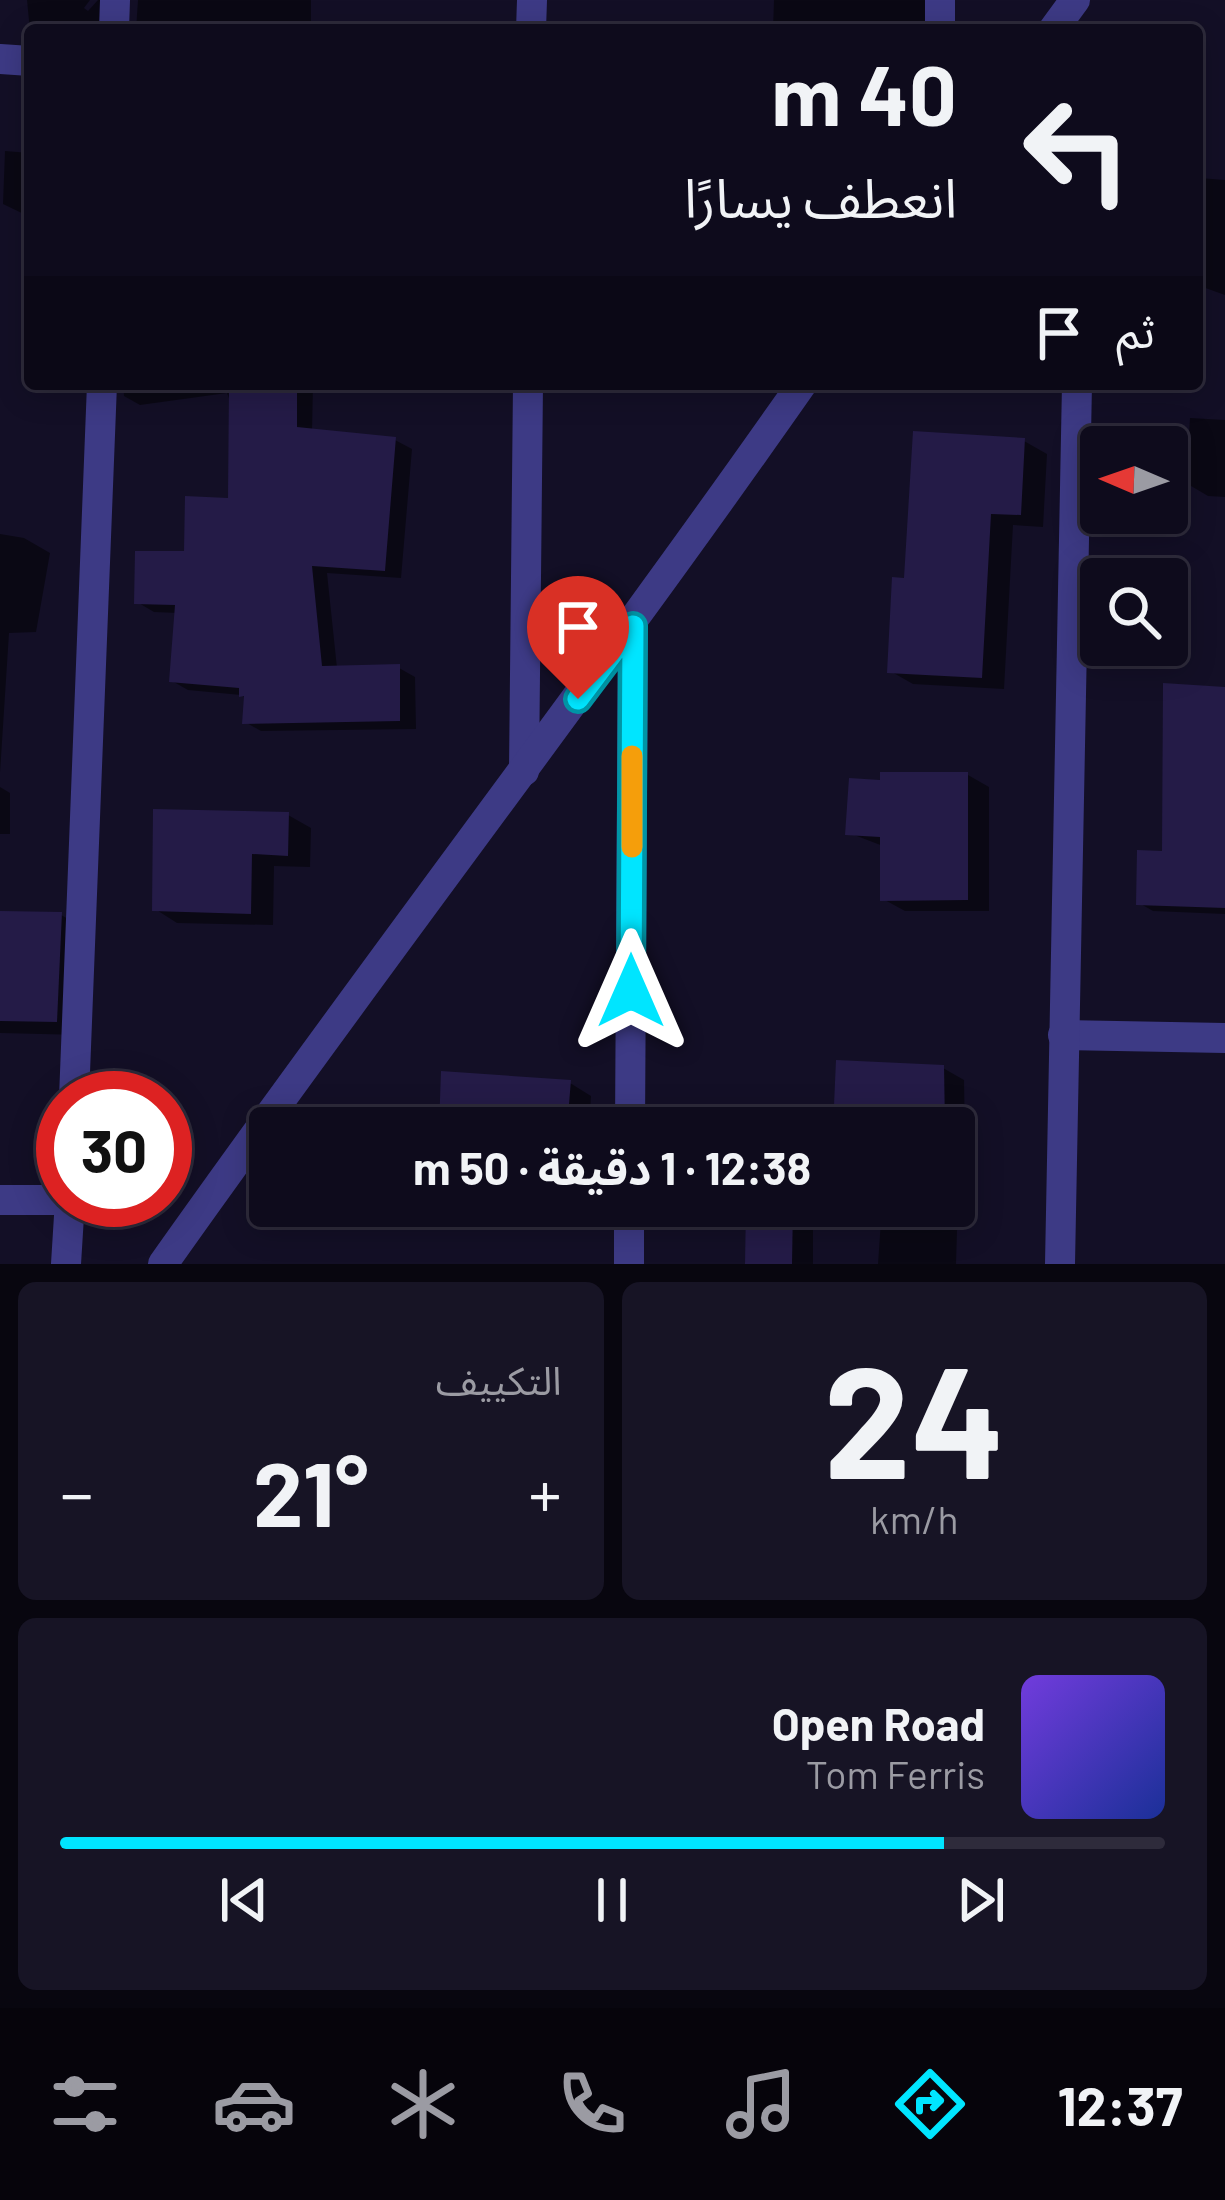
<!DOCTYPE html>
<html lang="ar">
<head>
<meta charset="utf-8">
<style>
	body { margin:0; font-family:Barlow,"Noto Sans Arabic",sans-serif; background:#171425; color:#f1f3f6; direction:rtl; height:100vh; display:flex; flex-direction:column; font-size:45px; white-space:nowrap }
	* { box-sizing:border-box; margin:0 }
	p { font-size:39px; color:#9b9ba3 }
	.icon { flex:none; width:66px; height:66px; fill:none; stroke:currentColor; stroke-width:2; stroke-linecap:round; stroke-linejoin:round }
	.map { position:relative; height:1264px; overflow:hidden; direction:ltr }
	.panel { display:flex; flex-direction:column; gap:18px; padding:18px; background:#08060f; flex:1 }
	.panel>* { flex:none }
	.hud { position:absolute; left:24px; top:24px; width:1179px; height:366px; border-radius:12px; box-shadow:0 6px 30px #0003,0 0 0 3px #2e2b3b; direction:rtl; background:#0e0b1c; color:#f1f3f6; overflow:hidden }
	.needle { width:78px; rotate:272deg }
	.buttons { position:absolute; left:1080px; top:426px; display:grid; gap:24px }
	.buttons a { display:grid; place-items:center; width:108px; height:108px; border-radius:12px; background:#0e0b1c; box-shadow:0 6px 30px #0003,0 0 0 3px #2e2b3b; font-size:60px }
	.speed { position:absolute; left:36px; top:1071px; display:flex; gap:24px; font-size:60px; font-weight:700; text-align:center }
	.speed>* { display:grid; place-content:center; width:156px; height:156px; border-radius:50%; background:#0e0b1c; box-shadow:0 6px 30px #0003,0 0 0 3px #2e2b3b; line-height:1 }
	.speed .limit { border:18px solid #d22; background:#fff; color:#111 }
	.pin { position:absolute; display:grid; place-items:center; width:102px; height:102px; color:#fff; margin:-123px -51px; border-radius:50% 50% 50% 0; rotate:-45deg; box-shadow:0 0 12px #0007 }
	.pin .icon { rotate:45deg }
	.me { position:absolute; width:132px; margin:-66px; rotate:0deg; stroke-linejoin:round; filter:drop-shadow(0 0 9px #0008) }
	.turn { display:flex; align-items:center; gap:42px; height:252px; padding:0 48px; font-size:54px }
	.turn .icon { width:156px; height:156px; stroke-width:2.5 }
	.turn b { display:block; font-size:84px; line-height:102px }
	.then { display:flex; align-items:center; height:114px; padding:0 48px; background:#0003; gap:24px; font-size:45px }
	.big { font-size:90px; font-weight:700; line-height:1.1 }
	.panel .widget { flex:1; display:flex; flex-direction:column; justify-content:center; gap:18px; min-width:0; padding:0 42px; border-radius:18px; background:#171425 }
	.panel .dial { align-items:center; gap:0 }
	.dial b { font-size:156px; line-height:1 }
	.song { display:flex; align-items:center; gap:36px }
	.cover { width:144px; height:144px; border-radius:18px; background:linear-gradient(135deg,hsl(260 70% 55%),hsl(230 70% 35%)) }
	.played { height:12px; border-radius:6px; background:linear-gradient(90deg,#00e5ff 80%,#2e2b3b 80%) }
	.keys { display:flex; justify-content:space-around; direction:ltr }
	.heat { display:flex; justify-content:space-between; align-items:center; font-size:66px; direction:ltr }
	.panel .tiles { flex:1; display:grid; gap:18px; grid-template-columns:1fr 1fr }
	.widget:last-child { grid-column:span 2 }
	.trip { position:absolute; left:249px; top:1107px; width:726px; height:120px; border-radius:12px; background:#0e0b1c; box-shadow:0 6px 30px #0003,0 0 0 3px #2e2b3b; font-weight:700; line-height:120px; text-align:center; direction:rtl }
	.tab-bar { display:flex; height:192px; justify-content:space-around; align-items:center; background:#06040b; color:#9b9ba3 }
	.tab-bar .icon { width:84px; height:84px }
	.tab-bar .selected { color:#00e5ff }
	.tab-bar b { font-size:54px; color:#f1f3f6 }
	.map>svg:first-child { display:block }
</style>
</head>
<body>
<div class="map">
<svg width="1225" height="1264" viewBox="0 0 1225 1264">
	<rect width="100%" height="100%" fill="#130f26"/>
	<g fill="#0007">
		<polygon points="27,0 90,0 84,8 88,11 98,0 110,0 105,30 30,31"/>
		<polygon points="138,0 311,0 311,30 136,30"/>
		<polygon points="774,0 931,0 930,30 773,30"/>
		<polygon points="5,151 30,153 30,217 3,204"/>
		<polygon points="1199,178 1225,180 1225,295 1197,285"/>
		<polygon points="123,384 313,384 312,432 395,440 412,449 401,578 327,573 337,668 399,668 415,677 416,729 261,731 245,722 247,698 241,695 188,690 172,681 178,613 154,612 137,602 231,501 232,407 227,393 140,405 124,396"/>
		<polygon points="1190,418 1225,420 1225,497 1208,496 1186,483"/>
		<polygon points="1024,441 1047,454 1043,527 1013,525 1004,689 913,684 890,671 906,581"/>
		<polygon points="0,534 24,538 50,553 36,632 9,633 0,773"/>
		<polygon points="1225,690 1225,914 1153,911 1139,903 1165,854"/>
		<polygon points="968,775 989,787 989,911 905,911 883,899 883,846 849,833 883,784"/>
		<polygon points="0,787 10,793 10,834 0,834"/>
		<polygon points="288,815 311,828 310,867 274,866 273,925 177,923 155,909"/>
		<polygon points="0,914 61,915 86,929 82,1035 0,1033"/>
		<polygon points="943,1068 964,1080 966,1198 958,1198 956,1264 878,1264 882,1206 954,1206 954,1128 746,1128 747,1123 836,1124"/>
		<polygon points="570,1083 591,1096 589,1128 442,1128"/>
		<polygon points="663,1123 734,1128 662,1128"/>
		<polygon points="749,1206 813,1206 813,1264 748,1264"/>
	</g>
	<g fill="#241b47">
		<polygon points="229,384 297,384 297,427 396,437 385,571 312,566 322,666 400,664 400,721 242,724 244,696 239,697 239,688 169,682 175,605 134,604 135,551 184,551 185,496 228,498"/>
		<polygon points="913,431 1025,438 1021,515 991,514 982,678 887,673 892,577 904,578"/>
		<polygon points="1163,683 1225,687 1225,908 1136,905 1137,850 1162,851"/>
		<polygon points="880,772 968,772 968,900 880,901 880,837 845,835 849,778 880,780"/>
		<polygon points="153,809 289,812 288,856 252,854 251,914 152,911"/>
		<polygon points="0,911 62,912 57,1022 0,1021"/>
		<polygon points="836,1060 944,1065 945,1128 833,1128"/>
		<polygon points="441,1071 571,1080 567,1128 439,1128"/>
		<polygon points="746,1206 793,1206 792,1264 745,1264"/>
	</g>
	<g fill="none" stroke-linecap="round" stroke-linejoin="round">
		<g stroke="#3d3a85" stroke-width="30">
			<polyline points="114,30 115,0"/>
			<polyline points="531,30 532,0"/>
			<polyline points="940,30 940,0"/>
			<polyline points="1053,30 1075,0"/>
			<polyline points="0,59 30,61"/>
			<polyline points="524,771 528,384"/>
			<polyline points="1063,1035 1225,1038"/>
			<polyline points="74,1098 102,384"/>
			<polyline points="630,1128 633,626"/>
			<polyline points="0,1200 70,1200 66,1264"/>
			<path d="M163,1264C372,968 594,681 802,384"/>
			<polyline points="629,1264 629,1206"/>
			<polyline points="1060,1264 1077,384"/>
		</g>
	</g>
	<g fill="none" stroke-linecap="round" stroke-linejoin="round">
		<g stroke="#0095a6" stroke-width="30">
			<polyline id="route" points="578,699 633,626 631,991"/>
		</g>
		<use href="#route" stroke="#00e5ff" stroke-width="21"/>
		<polyline stroke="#f59e0b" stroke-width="21" points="632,847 632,756"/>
	</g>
</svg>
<div class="buttons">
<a><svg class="needle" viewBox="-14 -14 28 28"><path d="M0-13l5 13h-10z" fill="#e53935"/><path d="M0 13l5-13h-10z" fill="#9b9ba3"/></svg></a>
<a><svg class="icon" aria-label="search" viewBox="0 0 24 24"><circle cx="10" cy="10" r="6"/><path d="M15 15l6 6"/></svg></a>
</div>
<div class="speed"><div class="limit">30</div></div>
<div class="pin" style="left:578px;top:699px;background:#d93025"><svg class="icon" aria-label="arrive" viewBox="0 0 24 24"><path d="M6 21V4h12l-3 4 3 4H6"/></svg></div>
<svg class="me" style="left:631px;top:991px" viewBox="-20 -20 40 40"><path d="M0-17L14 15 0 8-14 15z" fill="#00e5ff" stroke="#fff" stroke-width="4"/></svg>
<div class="trip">12:38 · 1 دقيقة · 50 m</div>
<div class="hud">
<div class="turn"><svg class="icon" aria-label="left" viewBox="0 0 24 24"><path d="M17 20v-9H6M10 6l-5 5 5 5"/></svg><div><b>40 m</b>انعطف يسارًا</div></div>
<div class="then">ثم<svg class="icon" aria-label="arrive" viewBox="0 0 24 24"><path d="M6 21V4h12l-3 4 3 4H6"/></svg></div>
</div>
</div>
<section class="panel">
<div class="tiles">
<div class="widget dial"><b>24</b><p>km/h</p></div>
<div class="widget"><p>التكييف</p>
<div class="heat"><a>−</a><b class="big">21°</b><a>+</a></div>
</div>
<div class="widget">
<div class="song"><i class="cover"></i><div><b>Open Road</b><p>Tom Ferris</p></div></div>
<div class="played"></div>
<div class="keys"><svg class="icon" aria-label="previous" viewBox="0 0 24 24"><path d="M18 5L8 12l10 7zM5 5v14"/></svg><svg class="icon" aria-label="pause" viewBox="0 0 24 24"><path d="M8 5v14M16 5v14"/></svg><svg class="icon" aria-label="next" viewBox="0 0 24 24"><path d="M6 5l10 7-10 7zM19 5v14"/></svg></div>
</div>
</div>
</section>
<nav class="tab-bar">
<b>12:37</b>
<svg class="icon selected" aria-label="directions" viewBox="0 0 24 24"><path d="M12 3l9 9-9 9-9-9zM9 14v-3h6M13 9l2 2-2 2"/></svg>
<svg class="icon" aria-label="music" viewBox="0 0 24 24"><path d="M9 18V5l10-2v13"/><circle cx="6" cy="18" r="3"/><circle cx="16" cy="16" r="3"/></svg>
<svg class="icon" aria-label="phone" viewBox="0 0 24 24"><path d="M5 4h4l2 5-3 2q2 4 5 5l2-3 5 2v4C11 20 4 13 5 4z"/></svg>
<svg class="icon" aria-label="climate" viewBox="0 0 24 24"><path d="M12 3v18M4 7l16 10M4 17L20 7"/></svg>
<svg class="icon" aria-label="car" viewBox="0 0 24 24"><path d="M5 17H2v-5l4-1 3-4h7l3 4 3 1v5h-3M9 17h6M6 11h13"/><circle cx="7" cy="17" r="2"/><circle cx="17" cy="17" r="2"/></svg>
<svg class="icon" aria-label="filters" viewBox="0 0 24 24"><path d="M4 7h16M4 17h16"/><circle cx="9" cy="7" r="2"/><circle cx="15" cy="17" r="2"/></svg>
</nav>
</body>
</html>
